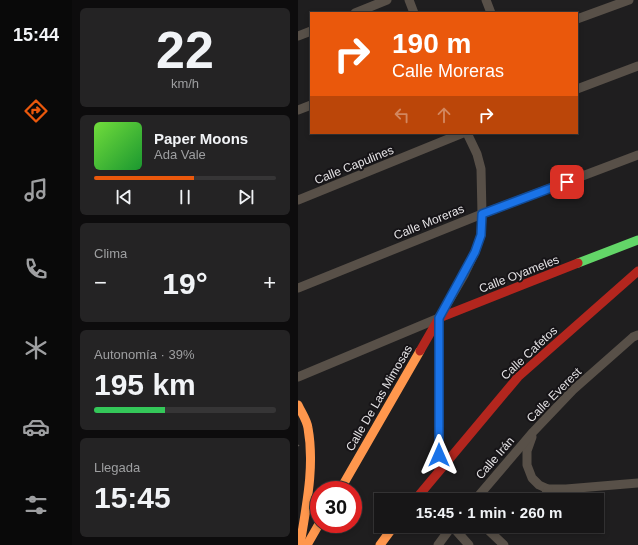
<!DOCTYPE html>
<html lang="es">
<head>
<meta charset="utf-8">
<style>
	body { margin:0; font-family:Arial,sans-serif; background:#242324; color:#f1f3f6; height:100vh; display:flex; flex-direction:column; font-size:15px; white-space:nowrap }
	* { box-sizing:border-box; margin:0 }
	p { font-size:13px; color:#9e9fa1 }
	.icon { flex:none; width:22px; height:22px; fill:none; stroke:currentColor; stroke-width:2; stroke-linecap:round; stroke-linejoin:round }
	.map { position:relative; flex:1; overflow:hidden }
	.sheet { display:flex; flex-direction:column; gap:8px; padding:8px; background:#0d0c0d; width:226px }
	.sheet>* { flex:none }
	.hud { position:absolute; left:12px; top:12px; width:268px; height:122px; border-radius:0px; box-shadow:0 2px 6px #0003,0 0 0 1px #363536; background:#ea580c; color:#fff; overflow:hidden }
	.speed { position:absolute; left:12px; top:481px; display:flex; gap:8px; font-size:20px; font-weight:700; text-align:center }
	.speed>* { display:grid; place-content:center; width:52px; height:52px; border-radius:50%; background:#171617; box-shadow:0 2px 6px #0003,0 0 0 1px #363536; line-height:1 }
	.speed .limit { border:6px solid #d22; background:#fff; color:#111 }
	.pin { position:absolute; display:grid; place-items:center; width:34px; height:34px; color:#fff; margin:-17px; border-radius:8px; box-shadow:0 2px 6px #0006 }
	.me { position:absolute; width:44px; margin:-22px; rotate:0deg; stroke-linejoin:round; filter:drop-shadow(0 0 3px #0008) }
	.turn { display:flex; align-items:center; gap:14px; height:84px; padding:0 16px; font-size:18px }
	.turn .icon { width:52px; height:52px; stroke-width:2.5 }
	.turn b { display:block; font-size:28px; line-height:34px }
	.lanes { display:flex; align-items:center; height:38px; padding:0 16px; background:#0003; justify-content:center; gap:20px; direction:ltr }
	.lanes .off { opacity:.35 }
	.big { font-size:30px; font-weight:700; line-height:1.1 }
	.sheet .card { flex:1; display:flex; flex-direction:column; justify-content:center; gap:6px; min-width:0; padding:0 14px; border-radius:6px; background:#242324 }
	.sheet .dial { align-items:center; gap:0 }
	.dial b { font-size:52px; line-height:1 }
	.song { display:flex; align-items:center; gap:12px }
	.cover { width:48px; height:48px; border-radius:6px; background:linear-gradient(135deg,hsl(100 70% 55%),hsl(130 70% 35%)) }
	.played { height:4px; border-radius:2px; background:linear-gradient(90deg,#ea580c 55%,#363536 55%) }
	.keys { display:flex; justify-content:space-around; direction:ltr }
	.heat { display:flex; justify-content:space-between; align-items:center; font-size:22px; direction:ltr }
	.charge { height:6px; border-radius:3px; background:linear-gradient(90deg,#34c759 39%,#363536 0) }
	.trip { position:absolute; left:76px; top:493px; width:230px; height:40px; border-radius:0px; background:#171617; box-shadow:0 2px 6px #0003,0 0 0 1px #363536; font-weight:700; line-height:40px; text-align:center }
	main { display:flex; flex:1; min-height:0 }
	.menu { display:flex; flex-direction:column; width:72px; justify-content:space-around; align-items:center; background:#090909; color:#9e9fa1 }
	.menu .icon { width:28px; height:28px }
	.menu .on { color:#ea580c }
	.menu b { font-size:18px; color:#f1f3f6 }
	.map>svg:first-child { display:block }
</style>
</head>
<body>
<main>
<nav class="menu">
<b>15:44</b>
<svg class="icon on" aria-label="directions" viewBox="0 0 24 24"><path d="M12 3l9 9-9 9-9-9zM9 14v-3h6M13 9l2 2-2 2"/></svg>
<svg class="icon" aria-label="music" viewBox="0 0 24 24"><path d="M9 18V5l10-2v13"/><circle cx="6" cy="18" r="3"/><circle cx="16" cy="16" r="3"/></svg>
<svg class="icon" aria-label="phone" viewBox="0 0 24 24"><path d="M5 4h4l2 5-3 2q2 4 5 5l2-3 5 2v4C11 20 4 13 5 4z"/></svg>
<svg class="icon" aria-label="climate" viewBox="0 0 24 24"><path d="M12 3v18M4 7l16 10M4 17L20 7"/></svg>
<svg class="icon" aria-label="car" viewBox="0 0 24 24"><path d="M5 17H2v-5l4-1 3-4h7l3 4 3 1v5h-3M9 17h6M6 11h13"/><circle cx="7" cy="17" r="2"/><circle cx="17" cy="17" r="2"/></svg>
<svg class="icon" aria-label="filters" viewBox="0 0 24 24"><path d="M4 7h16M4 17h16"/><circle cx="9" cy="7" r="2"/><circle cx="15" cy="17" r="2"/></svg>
</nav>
<section class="sheet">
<div class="card dial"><b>22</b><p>km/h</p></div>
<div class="card">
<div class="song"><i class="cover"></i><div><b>Paper Moons</b><p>Ada Vale</p></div></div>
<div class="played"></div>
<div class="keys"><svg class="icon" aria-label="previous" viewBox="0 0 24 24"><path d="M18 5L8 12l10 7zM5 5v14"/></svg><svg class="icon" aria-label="pause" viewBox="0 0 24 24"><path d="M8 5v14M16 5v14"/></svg><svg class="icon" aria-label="next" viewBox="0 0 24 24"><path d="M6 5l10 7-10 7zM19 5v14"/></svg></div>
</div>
<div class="card"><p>Clima</p>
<div class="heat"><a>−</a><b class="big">19°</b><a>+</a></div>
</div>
<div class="card"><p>Autonomía · 39%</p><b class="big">195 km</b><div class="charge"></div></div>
<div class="card"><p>Llegada</p><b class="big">15:45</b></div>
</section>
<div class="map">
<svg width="340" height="545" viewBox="0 0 340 545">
	<rect width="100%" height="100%" fill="#1f1e1f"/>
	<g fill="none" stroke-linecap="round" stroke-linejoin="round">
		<polyline stroke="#5a5551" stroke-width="1.5" stroke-dasharray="2 3" stroke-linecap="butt" points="0,446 1,445"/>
		<g stroke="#585048" stroke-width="9">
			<polyline points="111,0 116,13"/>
			<polyline points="188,0 193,13"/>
			<polyline points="57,13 89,0"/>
			<polyline points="279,19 331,0"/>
			<polyline points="0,36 13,31"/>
			<polyline points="279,89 340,66"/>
			<polyline points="0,110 13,105"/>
			<polyline points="0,200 165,133"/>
			<polyline points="0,288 184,214 340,155"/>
			<polyline points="0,377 141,318"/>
			<polyline points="234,437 229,451 229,465 234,478 241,485 250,489 268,489 340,483"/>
			<polyline points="141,471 141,318 166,275 177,252 183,235 184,214 183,169 179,154 169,133"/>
			<polyline points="177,500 235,432 275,390 335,337 340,335"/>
			<polyline points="245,500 250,489"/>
			<polyline points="154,526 171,545"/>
			<polyline points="186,526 206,545"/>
			<polyline points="140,545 154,526"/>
		</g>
		<polyline stroke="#63d668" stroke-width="9" points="280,263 340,240"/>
		<g stroke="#ff974d" stroke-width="9">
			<path d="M0,405C3,412 9,420 10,428C17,467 8,507 2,545"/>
			<polyline points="42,490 122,351"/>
			<polyline points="9,545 21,524"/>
			<polyline points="82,545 96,526"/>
		</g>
		<g stroke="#b3261e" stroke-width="9">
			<polyline points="122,351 141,318 280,263"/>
			<polyline points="117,500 220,377 340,271"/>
		</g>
	</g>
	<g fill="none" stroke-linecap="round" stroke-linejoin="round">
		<g stroke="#114b97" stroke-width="10">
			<polyline id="route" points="141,455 141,318 177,252 183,235 184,214 269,182"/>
		</g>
		<use href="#route" stroke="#1a73e8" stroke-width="7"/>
	</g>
	<g text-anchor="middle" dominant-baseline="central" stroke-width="4" stroke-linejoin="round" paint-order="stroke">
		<g font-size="12" fill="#e5e3e5" stroke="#161417">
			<text transform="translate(56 165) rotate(-22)">Calle Capulines</text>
			<text transform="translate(131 222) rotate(-22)">Calle Moreras</text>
			<text transform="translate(221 274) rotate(-21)">Calle Oyameles</text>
			<text transform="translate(231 353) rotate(-43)">Calle Cafetos</text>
			<text transform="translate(256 395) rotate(-45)">Calle Everest</text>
			<text transform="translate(81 398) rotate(-60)">Calle De Las Mimosas</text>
			<text transform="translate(197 458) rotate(-49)">Calle Irán</text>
		</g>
	</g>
</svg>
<div class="speed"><div class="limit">30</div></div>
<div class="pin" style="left:269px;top:182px;background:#d93025"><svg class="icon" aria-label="arrive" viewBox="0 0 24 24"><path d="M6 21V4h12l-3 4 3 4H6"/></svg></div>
<svg class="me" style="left:141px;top:455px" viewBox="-20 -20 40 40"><path d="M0-17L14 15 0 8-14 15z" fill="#1a73e8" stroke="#fff" stroke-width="4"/></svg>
<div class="trip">15:45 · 1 min · 260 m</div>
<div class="hud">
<div class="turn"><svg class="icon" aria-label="right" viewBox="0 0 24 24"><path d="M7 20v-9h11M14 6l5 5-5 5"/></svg><div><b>190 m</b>Calle Moreras</div></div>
<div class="lanes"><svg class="icon off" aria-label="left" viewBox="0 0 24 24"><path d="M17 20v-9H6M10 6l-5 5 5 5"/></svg><svg class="icon off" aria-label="ahead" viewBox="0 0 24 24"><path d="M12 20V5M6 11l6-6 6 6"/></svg><svg class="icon" aria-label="right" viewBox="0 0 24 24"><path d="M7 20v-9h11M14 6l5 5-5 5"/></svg></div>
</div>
</div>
</main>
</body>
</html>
